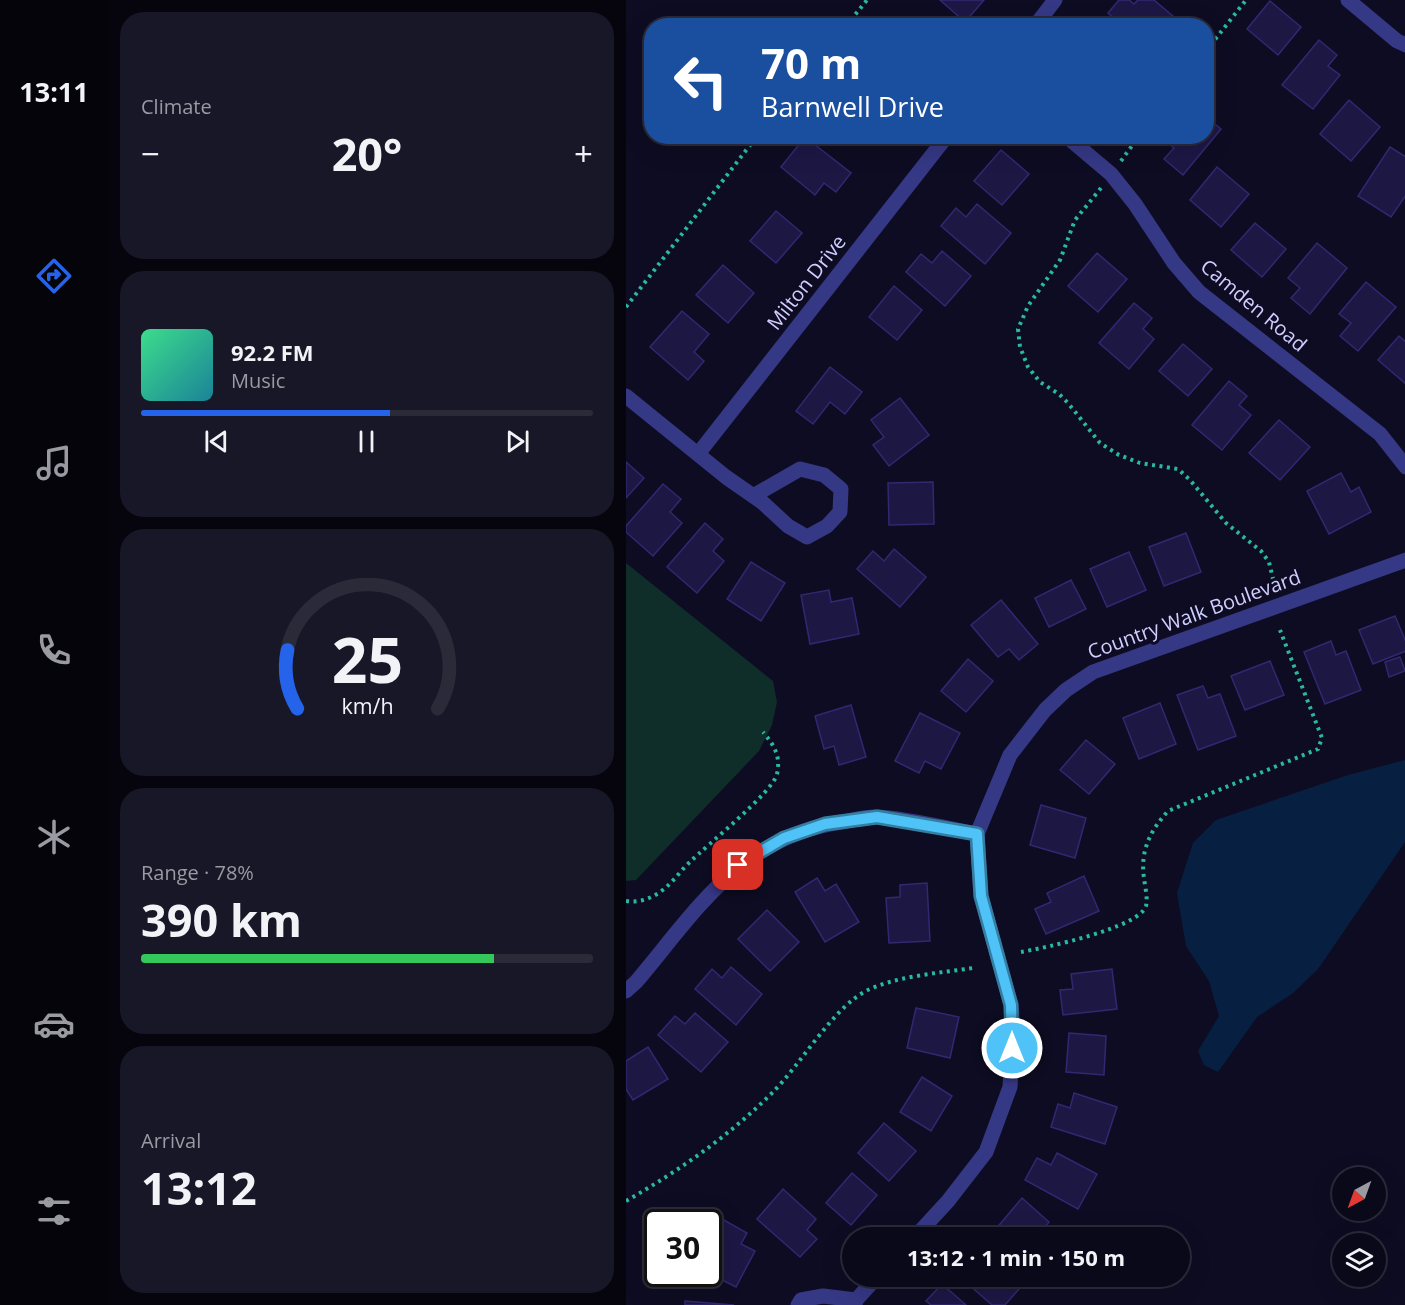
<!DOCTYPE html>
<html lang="en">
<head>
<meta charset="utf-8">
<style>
	body { margin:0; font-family:"Open Sans",sans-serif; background:#181727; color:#f1f3f6; height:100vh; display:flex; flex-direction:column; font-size:22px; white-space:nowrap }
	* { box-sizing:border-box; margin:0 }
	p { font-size:20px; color:#999aa2 }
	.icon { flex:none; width:33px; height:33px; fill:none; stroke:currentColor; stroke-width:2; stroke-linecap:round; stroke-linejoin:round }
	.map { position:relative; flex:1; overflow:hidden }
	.side { display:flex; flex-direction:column; gap:12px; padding:12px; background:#06050e; width:518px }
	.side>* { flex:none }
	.top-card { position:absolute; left:18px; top:18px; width:570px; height:126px; border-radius:24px; box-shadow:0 6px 24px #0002,0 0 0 2px #2a2a39; background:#1a4fa0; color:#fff; overflow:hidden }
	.needle { width:39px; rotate:221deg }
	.buttons { position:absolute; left:706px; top:1167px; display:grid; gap:12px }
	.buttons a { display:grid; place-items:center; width:54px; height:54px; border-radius:50%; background:#0a091a; box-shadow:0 6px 24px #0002,0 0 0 2px #2a2a39; font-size:30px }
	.speed { position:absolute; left:18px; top:1209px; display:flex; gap:12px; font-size:30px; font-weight:700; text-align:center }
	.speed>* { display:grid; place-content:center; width:78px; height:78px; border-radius:50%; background:#0a091a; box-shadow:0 6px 24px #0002,0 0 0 2px #2a2a39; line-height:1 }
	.speed .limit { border:3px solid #111; border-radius:9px; background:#fff; color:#111 }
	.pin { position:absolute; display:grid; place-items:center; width:51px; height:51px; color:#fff; margin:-26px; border-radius:12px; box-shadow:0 3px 9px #0006 }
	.me { position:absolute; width:66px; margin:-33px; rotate:0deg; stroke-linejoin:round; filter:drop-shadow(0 0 4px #0008) }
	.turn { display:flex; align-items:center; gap:21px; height:126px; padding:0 18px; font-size:27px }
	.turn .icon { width:78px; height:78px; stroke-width:2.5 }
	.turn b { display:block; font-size:42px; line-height:51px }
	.big { font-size:45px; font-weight:700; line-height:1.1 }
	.side .widget { flex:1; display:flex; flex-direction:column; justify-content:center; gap:9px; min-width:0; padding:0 21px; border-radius:24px; background:#181727 }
	.side .dial { align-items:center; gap:0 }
	.dial svg { height:156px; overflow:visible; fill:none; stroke:#2a2a39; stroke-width:7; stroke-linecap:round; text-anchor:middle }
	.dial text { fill:#f1f3f6; stroke:none }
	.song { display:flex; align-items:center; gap:18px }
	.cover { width:72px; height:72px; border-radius:9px; background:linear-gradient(135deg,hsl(150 70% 55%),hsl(190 70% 35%)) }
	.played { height:6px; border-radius:3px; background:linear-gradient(90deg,#2563eb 55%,#2a2a39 55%) }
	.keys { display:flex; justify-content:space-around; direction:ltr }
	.heat { display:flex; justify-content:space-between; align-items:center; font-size:33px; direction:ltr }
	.charge { height:9px; border-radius:4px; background:linear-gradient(90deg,#34c759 78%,#2a2a39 0) }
	.trip { position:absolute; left:216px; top:1227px; width:348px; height:60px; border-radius:30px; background:#0a091a; box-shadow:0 6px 24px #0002,0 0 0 2px #2a2a39; font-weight:700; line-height:60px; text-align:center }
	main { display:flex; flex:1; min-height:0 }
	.menu { display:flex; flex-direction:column; width:108px; justify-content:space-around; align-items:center; background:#04040a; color:#999aa2 }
	.menu .icon { width:42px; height:42px }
	.menu .on { color:#2563eb }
	.menu b { font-size:27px; color:#f1f3f6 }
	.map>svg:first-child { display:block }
</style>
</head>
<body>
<main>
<nav class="menu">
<b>13:11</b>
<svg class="icon on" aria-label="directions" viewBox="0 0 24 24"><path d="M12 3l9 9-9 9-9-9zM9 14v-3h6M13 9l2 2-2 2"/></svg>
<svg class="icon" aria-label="music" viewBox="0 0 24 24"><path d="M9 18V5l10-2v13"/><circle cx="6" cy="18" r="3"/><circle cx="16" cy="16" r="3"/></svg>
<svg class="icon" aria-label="phone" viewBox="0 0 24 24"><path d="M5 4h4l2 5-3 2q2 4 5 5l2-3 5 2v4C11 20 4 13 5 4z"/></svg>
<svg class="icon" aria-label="climate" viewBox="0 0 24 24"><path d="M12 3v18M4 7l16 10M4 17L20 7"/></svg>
<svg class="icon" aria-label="car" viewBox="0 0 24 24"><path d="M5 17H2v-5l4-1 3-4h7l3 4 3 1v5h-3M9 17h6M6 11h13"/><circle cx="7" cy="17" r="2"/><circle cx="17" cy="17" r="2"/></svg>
<svg class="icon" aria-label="filters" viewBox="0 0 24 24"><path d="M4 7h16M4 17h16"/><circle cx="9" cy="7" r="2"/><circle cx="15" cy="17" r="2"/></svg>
</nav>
<section class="side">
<div class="widget"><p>Climate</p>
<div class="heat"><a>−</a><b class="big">20°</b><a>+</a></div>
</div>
<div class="widget">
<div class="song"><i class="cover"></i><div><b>92.2 FM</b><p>Music</p></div></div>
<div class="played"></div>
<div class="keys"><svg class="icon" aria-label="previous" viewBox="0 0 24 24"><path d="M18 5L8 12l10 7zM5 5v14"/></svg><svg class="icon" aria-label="pause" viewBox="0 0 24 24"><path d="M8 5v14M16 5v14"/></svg><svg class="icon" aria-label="next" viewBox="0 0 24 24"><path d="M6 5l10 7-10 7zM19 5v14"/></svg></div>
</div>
<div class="widget dial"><svg viewBox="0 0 100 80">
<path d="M14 69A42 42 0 1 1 86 69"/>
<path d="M14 69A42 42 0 0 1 9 39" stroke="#2563eb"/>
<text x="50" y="56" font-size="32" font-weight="700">25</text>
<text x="50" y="72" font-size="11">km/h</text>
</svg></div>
<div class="widget"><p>Range · 78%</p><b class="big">390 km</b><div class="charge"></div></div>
<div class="widget"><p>Arrival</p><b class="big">13:12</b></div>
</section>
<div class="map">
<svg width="780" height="1305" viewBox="0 0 780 1305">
	<rect width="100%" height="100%" fill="#0e0c22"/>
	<polygon fill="#0f2d29" points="0,563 147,681 151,702 146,725 133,751 10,880 0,881"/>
	<polygon fill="#072041" points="779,760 779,842 692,969 667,993 631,1017 592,1072 578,1065 572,1051 593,1016 583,981 560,946 551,893 567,843 590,820 722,775"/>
	<g fill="#1d1744" stroke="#312872" stroke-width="1.5">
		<polygon points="314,0 358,0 339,22"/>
		<polygon points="493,0 503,0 508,4 512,0 528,0 555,23 552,26 496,26 482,13"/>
		<polygon points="644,1 675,27 652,55 621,29"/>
		<polygon points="693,40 711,55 702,66 714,75 687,109 656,85"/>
		<polygon points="723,100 754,127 725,161 694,134"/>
		<polygon points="580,117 595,129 557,175 538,159 548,148 537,139 538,136 580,136"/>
		<polygon points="179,137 225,173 210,192 198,183 189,195 155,167"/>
		<polygon points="764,147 780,157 780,195 765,217 732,196"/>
		<polygon points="375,150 403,174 376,205 348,181"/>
		<polygon points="591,167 623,194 595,227 564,200"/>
		<polygon points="351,204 385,233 359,264 315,226 330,208 340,217"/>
		<polygon points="150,211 176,233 150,263 124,241"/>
		<polygon points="629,223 660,249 636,277 605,250"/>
		<polygon points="691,243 721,268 684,314 665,298 674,288 662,278"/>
		<polygon points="316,251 345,276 319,306 280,272 295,254 306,263"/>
		<polygon points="471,253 501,279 472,312 442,286"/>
		<polygon points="97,265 128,293 102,323 70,295"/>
		<polygon points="740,282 770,307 732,351 714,336 725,323 713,314"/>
		<polygon points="268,286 296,310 271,340 243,317"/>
		<polygon points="508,303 526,318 517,329 528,339 503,369 473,343"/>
		<polygon points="56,311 83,334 68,352 78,361 62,380 24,347"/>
		<polygon points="773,336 780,342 780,384 752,360"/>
		<polygon points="557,344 586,369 562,396 533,371"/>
		<polygon points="204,367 236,392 219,414 204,402 187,424 170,411"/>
		<polygon points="603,381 621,396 613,405 625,415 596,450 566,425"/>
		<polygon points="274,398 303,435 263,466 247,445 258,437 245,420"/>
		<polygon points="653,420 684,447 654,480 623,453"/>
		<polygon points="0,462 18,478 0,498"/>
		<polygon points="715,473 725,492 733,487 745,512 703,534 681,491"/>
		<polygon points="307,482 308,524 263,525 262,483"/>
		<polygon points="37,484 55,499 44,512 56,523 27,556 0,532 0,526"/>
		<polygon points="79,523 97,539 87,551 98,561 71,593 41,567"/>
		<polygon points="560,533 575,572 538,586 523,547"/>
		<polygon points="268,549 300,577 274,607 231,569 247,551 258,561"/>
		<polygon points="503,552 520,590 481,607 464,569"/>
		<polygon points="125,562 159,583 135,621 101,599"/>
		<polygon points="445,580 460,609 423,627 409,598"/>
		<polygon points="203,590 205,602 226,598 233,634 184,644 175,595"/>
		<polygon points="375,600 412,644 393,660 383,649 372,657 345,625"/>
		<polygon points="769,616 780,642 780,651 747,664 733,630"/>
		<polygon points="705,641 710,655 720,651 735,690 699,704 678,652"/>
		<polygon points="774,657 779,671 763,677 759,662"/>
		<polygon points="342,659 367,681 340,712 315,691"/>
		<polygon points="644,661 658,695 619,710 605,676"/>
		<polygon points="577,686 582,698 594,694 610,736 572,750 551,695"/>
		<polygon points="534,703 550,744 513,759 497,718"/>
		<polygon points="225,705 240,757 213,765 208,746 198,749 189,716"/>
		<polygon points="294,713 334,733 315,769 299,761 293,773 269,761"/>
		<polygon points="460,740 489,764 463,794 434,770"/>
		<polygon points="415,805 460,818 449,858 404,845"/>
		<polygon points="458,876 473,911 420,934 409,909 425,902 421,893"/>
		<polygon points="191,878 199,891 210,884 233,922 199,942 169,892"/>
		<polygon points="301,883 304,941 263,943 260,898 274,897 274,885"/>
		<polygon points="141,910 173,942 144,971 112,939"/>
		<polygon points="105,967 136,994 110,1025 69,989 86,969 96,978"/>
		<polygon points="486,969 491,1009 437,1015 434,990 447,989 445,974"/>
		<polygon points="290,1008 333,1017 324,1058 281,1048"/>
		<polygon points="69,1013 102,1042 75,1072 32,1035 49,1016 59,1024"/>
		<polygon points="443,1033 480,1036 478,1075 440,1072"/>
		<polygon points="22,1047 42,1079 7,1100 0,1089 0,1061"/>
		<polygon points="296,1077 326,1096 305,1131 274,1112"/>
		<polygon points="448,1093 491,1107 479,1144 425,1127 432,1104 444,1108"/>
		<polygon points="258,1123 290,1151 263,1181 232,1153"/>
		<polygon points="431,1153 471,1174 452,1209 399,1180 411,1158 425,1165"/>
		<polygon points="226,1173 251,1195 225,1225 200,1203"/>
		<polygon points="157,1189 190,1219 181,1230 191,1239 174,1257 131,1219"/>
		<polygon points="396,1198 423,1222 410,1238 377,1238 369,1230"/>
		<polygon points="96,1219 121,1233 115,1244 129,1251 110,1287 82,1273 82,1246"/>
		<polygon points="333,1276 395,1276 400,1281 379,1305 366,1305"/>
		<polygon points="316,1284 340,1305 305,1305 300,1301"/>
		<polygon points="59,1301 108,1305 59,1305"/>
	</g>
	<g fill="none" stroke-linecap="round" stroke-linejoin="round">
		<g stroke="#28b9a5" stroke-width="4" stroke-dasharray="3 4.5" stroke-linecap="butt">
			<polyline points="220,26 241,0"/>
			<polyline points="580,51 620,0"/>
			<polyline points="495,161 513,136"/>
			<polyline points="475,188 449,220 434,260 402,306 392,329 394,347 402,367 414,382 433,394 442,403 474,443 493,455 514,463 552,469 564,480 600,523 635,551 643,562 647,579"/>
			<polyline points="0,307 131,136"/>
			<path d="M0,901C14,903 27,898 38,889C48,881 55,870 64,862C81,845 147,792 151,774C155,756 148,745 137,732"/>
			<path d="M395,952C418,948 513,928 520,906C522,898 519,887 518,878C514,851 524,831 542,811L692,749L696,738L654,630"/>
			<path d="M0,1201C54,1170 103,1136 147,1092C174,1065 208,1007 240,991C269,976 314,973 347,968"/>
		</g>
		<g stroke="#353884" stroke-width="15">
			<polyline points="722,0 771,41 780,45"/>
			<polyline points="409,26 429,0"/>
			<polyline points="440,136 485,174 509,204 548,263 573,292 754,434 780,467"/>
			<polyline points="0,396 100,477 136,502 162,526 181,537 201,526 214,512 215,489 198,475 174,469 127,496"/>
			<polyline points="72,454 321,136"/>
			<path d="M0,991L10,982C71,910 115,836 216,822C228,820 241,816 252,817C285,819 319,828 351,834"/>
			<polyline points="288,1238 322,1201 360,1152 384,1087 387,1029 385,1005 355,896 351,834 384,755 419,710 440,690 467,672 780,560"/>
			<polyline points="172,1305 175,1300 197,1296 230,1300"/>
			<polyline points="229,1305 230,1300 252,1276"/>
		</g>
	</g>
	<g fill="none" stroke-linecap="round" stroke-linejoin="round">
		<g stroke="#337fa1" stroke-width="15">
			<polyline id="route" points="112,865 158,838 199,824 251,817 351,834 355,896 385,1005 386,1048"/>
		</g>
		<use href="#route" stroke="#4fc3f7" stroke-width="10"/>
	</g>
	<g text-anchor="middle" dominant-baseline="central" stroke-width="6" stroke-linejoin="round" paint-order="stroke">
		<g font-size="20" fill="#d0ceff" stroke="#0e0c22">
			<text transform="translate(180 282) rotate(-52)">Milton Drive</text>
			<text transform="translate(628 305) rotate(40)">Camden Road</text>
			<text transform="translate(568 614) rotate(-20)">Country Walk Boulevard</text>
		</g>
	</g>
</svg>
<div class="buttons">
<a><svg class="needle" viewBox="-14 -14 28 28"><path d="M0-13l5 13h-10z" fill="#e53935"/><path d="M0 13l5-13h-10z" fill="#999aa2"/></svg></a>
<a><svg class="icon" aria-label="layers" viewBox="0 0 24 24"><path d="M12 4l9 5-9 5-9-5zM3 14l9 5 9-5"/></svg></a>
</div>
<div class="speed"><div class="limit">30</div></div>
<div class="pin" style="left:112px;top:865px;background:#d93025"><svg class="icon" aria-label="arrive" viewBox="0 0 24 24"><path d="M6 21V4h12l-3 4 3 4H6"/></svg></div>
<svg class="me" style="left:386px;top:1048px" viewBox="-20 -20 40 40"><circle r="17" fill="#4fc3f7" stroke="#fff" stroke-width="3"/><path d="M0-11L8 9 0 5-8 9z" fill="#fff"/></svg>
<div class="trip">13:12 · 1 min · 150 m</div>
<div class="top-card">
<div class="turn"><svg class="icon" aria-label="left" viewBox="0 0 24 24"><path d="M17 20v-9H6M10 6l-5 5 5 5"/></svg><div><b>70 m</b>Barnwell Drive</div></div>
</div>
</div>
</main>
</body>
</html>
